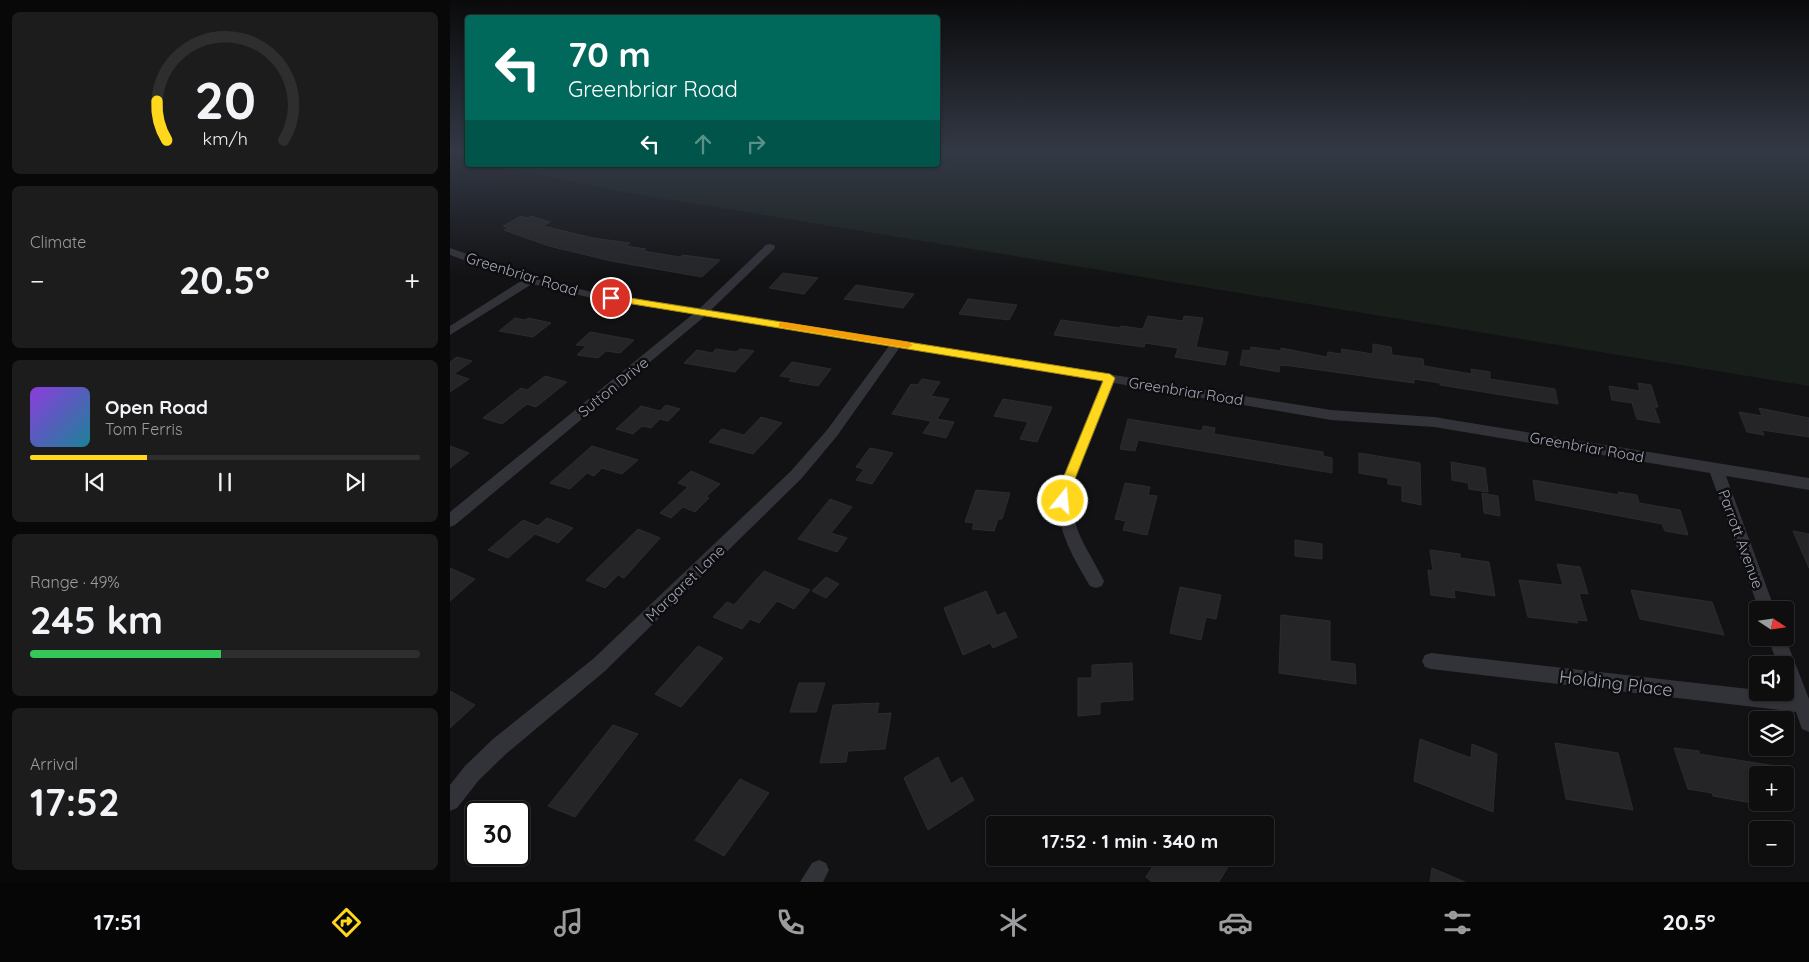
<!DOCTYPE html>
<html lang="en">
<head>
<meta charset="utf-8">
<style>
	body { margin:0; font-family:Quicksand,sans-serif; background:#1c1c1d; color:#f1f3f6; height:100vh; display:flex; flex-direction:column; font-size:19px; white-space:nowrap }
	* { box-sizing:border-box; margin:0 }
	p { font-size:16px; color:#9b9c9e }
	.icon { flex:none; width:28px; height:28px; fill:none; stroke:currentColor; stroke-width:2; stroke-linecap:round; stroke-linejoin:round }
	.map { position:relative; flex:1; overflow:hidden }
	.side { display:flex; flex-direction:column; gap:12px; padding:12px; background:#080808; width:450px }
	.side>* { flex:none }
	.top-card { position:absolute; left:15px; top:15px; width:475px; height:152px; border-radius:5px; box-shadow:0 1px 4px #0004,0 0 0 1px #2e2e2f; background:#00695c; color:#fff; overflow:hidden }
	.needle { width:32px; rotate:103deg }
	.buttons { position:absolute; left:1299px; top:601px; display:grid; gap:10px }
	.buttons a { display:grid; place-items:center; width:45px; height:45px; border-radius:5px; background:#0e0e0f; box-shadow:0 1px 4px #0004,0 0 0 1px #2e2e2f; font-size:25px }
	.speed { position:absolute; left:15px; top:801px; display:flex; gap:10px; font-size:25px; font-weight:700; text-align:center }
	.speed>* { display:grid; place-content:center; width:65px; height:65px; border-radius:50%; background:#0e0e0f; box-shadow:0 1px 4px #0004,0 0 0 1px #2e2e2f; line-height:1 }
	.speed .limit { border:2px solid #111; border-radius:8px; background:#fff; color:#111 }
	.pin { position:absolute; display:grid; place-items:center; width:42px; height:42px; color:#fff; margin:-21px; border:2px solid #fff; border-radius:50%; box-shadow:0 1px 5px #0007 }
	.me { position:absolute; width:55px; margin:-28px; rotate:17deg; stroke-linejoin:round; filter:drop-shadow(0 0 4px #0008) }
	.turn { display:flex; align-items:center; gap:18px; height:105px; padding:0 20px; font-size:22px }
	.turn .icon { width:65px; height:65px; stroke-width:2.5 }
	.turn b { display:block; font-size:35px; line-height:42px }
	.lanes { display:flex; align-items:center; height:48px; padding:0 20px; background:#0003; justify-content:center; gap:25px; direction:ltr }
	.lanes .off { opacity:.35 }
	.big { font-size:38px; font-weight:700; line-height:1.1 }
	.side .tile { flex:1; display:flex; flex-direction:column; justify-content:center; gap:8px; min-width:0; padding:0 18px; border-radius:8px; background:#1c1c1d }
	.side .dial { align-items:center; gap:0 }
	.dial svg { height:130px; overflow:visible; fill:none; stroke:#2e2e2f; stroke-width:7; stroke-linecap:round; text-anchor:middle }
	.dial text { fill:#f1f3f6; stroke:none }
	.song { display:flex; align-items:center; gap:15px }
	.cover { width:60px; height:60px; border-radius:8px; background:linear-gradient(135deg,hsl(270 70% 55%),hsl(190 70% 35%)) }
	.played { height:5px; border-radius:2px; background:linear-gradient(90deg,#ffd81e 30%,#2e2e2f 30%) }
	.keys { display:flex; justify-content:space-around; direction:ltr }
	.heat { display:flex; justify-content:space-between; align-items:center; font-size:28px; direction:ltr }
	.charge { height:8px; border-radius:4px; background:linear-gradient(90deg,#34c759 49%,#2e2e2f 0) }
	.trip { position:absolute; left:536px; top:816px; width:288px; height:50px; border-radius:5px; background:#0e0e0f; box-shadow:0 1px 4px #0004,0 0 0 1px #2e2e2f; font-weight:700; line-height:50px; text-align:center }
	.tabs { display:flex; height:80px; justify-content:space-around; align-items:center; background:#060606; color:#9b9c9e }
	.tabs .icon { width:35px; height:35px }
	.tabs .current { color:#ffd81e }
	.tabs b { font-size:22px; color:#f1f3f6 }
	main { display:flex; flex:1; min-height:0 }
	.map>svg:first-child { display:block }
</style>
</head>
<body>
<main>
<section class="side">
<div class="tile dial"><svg viewBox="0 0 100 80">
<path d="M14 69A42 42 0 1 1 86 69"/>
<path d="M14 69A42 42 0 0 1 8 45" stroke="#ffd81e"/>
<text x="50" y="56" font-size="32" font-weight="700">20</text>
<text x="50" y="72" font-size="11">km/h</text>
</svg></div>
<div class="tile"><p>Climate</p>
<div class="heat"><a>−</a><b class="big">20.5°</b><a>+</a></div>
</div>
<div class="tile">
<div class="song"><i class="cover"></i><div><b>Open Road</b><p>Tom Ferris</p></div></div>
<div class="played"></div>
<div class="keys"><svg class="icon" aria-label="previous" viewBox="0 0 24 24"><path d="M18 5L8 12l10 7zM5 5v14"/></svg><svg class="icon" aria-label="pause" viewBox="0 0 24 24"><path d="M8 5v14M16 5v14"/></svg><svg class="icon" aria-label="next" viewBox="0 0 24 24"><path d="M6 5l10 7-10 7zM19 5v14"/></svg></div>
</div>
<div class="tile"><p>Range · 49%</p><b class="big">245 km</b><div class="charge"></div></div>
<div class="tile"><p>Arrival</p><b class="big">17:52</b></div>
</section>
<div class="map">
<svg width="1359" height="882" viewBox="0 0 1359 882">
	<rect width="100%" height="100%" fill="#121214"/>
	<polygon fill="#181f1a" points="488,153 1359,153 1359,386 173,192 41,165 488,165"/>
	<g fill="#252528" stroke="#2c2c30">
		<polygon points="71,216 78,218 81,216 100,222 93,226 143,238 180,243 176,246 196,249 193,251 230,257 233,255 270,260 252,277 161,261 99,246 54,230 59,228 53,226"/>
		<polygon points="333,273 368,278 354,294 319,288"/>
		<polygon points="406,285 464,294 453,308 394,299"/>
		<polygon points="518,299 567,305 559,320 509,314"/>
		<polygon points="698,316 733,321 734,316 753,318 746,347 778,352 775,365 725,357 728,348 695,343 694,347 604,335 611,320 670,328 671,326 693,329"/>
		<polygon points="65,318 75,320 78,318 101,323 83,337 49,331"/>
		<polygon points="140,332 184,340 170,353 156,351 148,358 127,355 136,346 126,345"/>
		<polygon points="923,344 941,347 942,355 973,359 974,366 1022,374 1021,369 1040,372 1040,379 1105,389 1108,404 990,385 990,383 964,379 964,383 841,366 830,365 829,372 790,365 793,350 800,351 801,347 831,351 831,348 877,357 878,352 891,354 892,349 923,354"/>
		<polygon points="266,349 286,352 290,349 304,351 285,372 234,363 247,350 262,353"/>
		<polygon points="7,357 22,361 4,374 19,379 0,392 0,362"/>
		<polygon points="342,362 381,369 368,386 339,381 342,378 330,376"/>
		<polygon points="95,376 117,382 86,407 77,404 52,424 33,418 71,388 77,390"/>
		<polygon points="472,379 490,382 481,396 499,399 487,419 504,422 496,438 473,433 481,421 442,414 461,384 468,385"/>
		<polygon points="1188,383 1201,385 1208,407 1204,407 1210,423 1187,419 1182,403 1162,400 1159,386 1190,391"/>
		<polygon points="553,399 602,407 587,442 570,439 578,422 544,416"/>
		<polygon points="216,405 230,409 218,421 210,419 201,428 192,426 183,434 166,429 191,406 210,411"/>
		<polygon points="1309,408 1359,418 1359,437 1312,430 1314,435 1297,432 1289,412 1312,416"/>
		<polygon points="311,417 332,423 303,454 259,442 272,429 294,435"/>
		<polygon points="678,419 752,431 753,426 765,428 764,434 873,452 873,456 882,458 882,473 688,440 685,451 670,449"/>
		<polygon points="0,446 19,453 0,468"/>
		<polygon points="142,446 188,460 172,474 152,468 144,476 137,473 120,489 100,483"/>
		<polygon points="420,448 443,453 422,484 406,480 414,469 406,467"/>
		<polygon points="909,453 970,463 971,505 952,501 952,486 938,484 938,478 909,473"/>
		<polygon points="1001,462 1035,468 1038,492 1019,489 1018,483 1002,480"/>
		<polygon points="241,471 270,484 256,497 259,498 245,512 233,507 221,518 210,513 238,487 228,483"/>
		<polygon points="1083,480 1169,495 1168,492 1187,495 1189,503 1230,510 1238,535 1215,531 1212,524 1086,500"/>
		<polygon points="675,483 700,487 698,495 707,496 697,535 673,530 676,521 665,519"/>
		<polygon points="526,490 560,493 552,519 548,519 544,531 522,529 524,523 515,522"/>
		<polygon points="1032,493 1048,496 1050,516 1034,513"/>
		<polygon points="380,499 402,507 381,533 397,538 387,552 348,539"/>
		<polygon points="97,518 123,528 108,543 85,534 58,558 38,550 73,520 88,526"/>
		<polygon points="188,529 210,538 174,578 168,575 155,588 136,580"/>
		<polygon points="1343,531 1359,534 1359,568"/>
		<polygon points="845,540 872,544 872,559 845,556"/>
		<polygon points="980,550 1010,554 1010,558 1039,562 1045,596 1004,590 1005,598 981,595 978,570 983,571"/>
		<polygon points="1107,564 1130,567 1138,594 1129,593 1137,621 1126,620 1128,623 1078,617 1069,580 1113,585"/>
		<polygon points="0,568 25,579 0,601"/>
		<polygon points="314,571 360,590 344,609 327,601 309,623 300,619 292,629 263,617 277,602 284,605"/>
		<polygon points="376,577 389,584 376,598 362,591"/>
		<polygon points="730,587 771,595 766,619 756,617 751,640 720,633"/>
		<polygon points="1181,590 1262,602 1274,635 1190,619"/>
		<polygon points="536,591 547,616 555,612 567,637 543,648 540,643 513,655 494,608"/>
		<polygon points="831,615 880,621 880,661 905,664 906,684 829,673"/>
		<polygon points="248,646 273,658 231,707 205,694"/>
		<polygon points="682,663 683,700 650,702 650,714 628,716 628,678 642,678 642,665"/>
		<polygon points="349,683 375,683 366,712 340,712"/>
		<polygon points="0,691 25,705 0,728"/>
		<polygon points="429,703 427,714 441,713 435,749 398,751 396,762 370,763 383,705"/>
		<polygon points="163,725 188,734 125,817 98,806"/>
		<polygon points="970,739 1021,758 1022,744 1047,754 1043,812 964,781"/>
		<polygon points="1105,743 1168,753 1183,810 1116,799"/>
		<polygon points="1224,748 1249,751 1249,754 1339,768 1338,775 1308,775 1308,804 1263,796 1262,793 1238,789"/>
		<polygon points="488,757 501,784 512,777 524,800 478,830 454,778"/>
		<polygon points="290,779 319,793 274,856 245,840"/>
		<polygon points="708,858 715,858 726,866 731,858 783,858 769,882 702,882 696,877"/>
		<polygon points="982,868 1015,882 980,882"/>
	</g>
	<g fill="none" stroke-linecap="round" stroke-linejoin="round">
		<g fill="#323239" fill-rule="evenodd">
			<path d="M320,244L324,245L325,247L324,249L261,310L881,410L984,417L1359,478V490L1276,476L1325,610H1309L1260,473L984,427L881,420L664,383L623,486C618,528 637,546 654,581L652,586L646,588L640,586C621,554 603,524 609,486L652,381L450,347L387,436L351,479L155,671L57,753L29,780L7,808L0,811V785L15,766L43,739L143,659L341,471L377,430L439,346L255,316L5,525L0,527V512L243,314L142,298L82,284L0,335V326L71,281L0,255V248L84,278L142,292L250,308L316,245Z"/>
			<polygon points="1335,637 1359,699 1359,732 1352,729 1346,712 981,669 975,667 972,661 975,655 981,653 1308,690 1308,692 1339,694 1335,683 1335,665 1328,665 1318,638"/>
			<polygon points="369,860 376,863 379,870 373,882 350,882 362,863"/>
		</g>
	</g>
	<linearGradient id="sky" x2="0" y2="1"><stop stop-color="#0a0a0b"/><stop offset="0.55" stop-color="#333945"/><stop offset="1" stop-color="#333945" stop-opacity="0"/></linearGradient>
	<rect width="1359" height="276" fill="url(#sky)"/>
	<polygon fill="#ffd81e" stroke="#a68c14" points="161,295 660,374 665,378 622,486 617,504 608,504 607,501 610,486 653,381 158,300 156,298"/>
	<polygon fill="#f59e0b" points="333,322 458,342 463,345 458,348 329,327 329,323"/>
	<g text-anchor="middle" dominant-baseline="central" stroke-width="5" stroke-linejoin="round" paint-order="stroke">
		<g font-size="15" fill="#a2a5b6" stroke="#0d0d0f">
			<text transform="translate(72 274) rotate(17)">Greenbriar Road</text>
			<text transform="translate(163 387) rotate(-39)">Sutton Drive</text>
			<text transform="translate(736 391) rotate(9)">Greenbriar Road</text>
			<text transform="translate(1137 447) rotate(10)">Greenbriar Road</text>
			<text transform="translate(1291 539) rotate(70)">Parrott Avenue</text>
			<text transform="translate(235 583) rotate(-44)">Margaret Lane</text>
		</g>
		<g font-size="18" fill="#a2a5b6" stroke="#0d0d0f">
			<text transform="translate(1166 683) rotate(7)">Holding Place</text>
		</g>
	</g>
</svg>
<div class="buttons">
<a><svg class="needle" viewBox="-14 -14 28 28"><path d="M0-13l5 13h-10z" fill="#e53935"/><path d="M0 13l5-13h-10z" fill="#9b9c9e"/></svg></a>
<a><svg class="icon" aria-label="sound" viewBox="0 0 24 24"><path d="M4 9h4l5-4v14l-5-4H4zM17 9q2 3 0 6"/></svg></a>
<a><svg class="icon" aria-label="layers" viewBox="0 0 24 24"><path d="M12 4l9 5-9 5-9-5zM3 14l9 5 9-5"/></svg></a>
<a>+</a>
<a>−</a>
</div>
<div class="speed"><div class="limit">30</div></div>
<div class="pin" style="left:161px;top:298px;background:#d93025"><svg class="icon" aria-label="arrive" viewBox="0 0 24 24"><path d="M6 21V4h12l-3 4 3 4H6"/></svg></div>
<svg class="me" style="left:613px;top:501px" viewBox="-20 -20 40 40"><circle r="17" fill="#ffd81e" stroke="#fff" stroke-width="3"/><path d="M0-11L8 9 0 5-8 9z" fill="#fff"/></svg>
<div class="trip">17:52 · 1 min · 340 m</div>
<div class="top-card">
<div class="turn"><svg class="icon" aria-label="left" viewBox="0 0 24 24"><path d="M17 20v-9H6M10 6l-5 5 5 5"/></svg><div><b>70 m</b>Greenbriar Road</div></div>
<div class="lanes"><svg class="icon" aria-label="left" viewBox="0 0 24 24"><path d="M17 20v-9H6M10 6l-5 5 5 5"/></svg><svg class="icon off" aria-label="ahead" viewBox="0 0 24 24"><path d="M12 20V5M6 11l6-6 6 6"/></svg><svg class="icon off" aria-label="right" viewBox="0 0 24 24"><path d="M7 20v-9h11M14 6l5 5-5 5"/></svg></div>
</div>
</div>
</main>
<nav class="tabs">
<b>17:51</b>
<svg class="icon current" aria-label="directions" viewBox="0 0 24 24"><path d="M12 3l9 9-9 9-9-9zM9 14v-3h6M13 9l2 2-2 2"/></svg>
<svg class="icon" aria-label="music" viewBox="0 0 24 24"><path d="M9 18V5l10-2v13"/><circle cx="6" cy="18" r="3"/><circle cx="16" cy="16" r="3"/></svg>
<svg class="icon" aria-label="phone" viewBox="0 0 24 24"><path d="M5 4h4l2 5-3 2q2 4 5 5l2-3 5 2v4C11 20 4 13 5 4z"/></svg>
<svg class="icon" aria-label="climate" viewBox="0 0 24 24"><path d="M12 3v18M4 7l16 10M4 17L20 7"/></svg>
<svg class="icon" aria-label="car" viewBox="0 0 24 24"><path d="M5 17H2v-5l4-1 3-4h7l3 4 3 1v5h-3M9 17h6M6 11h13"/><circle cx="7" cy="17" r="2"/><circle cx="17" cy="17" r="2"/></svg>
<svg class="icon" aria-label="filters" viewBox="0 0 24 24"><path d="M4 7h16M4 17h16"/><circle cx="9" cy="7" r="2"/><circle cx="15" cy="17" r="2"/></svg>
<b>20.5°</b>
</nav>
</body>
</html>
